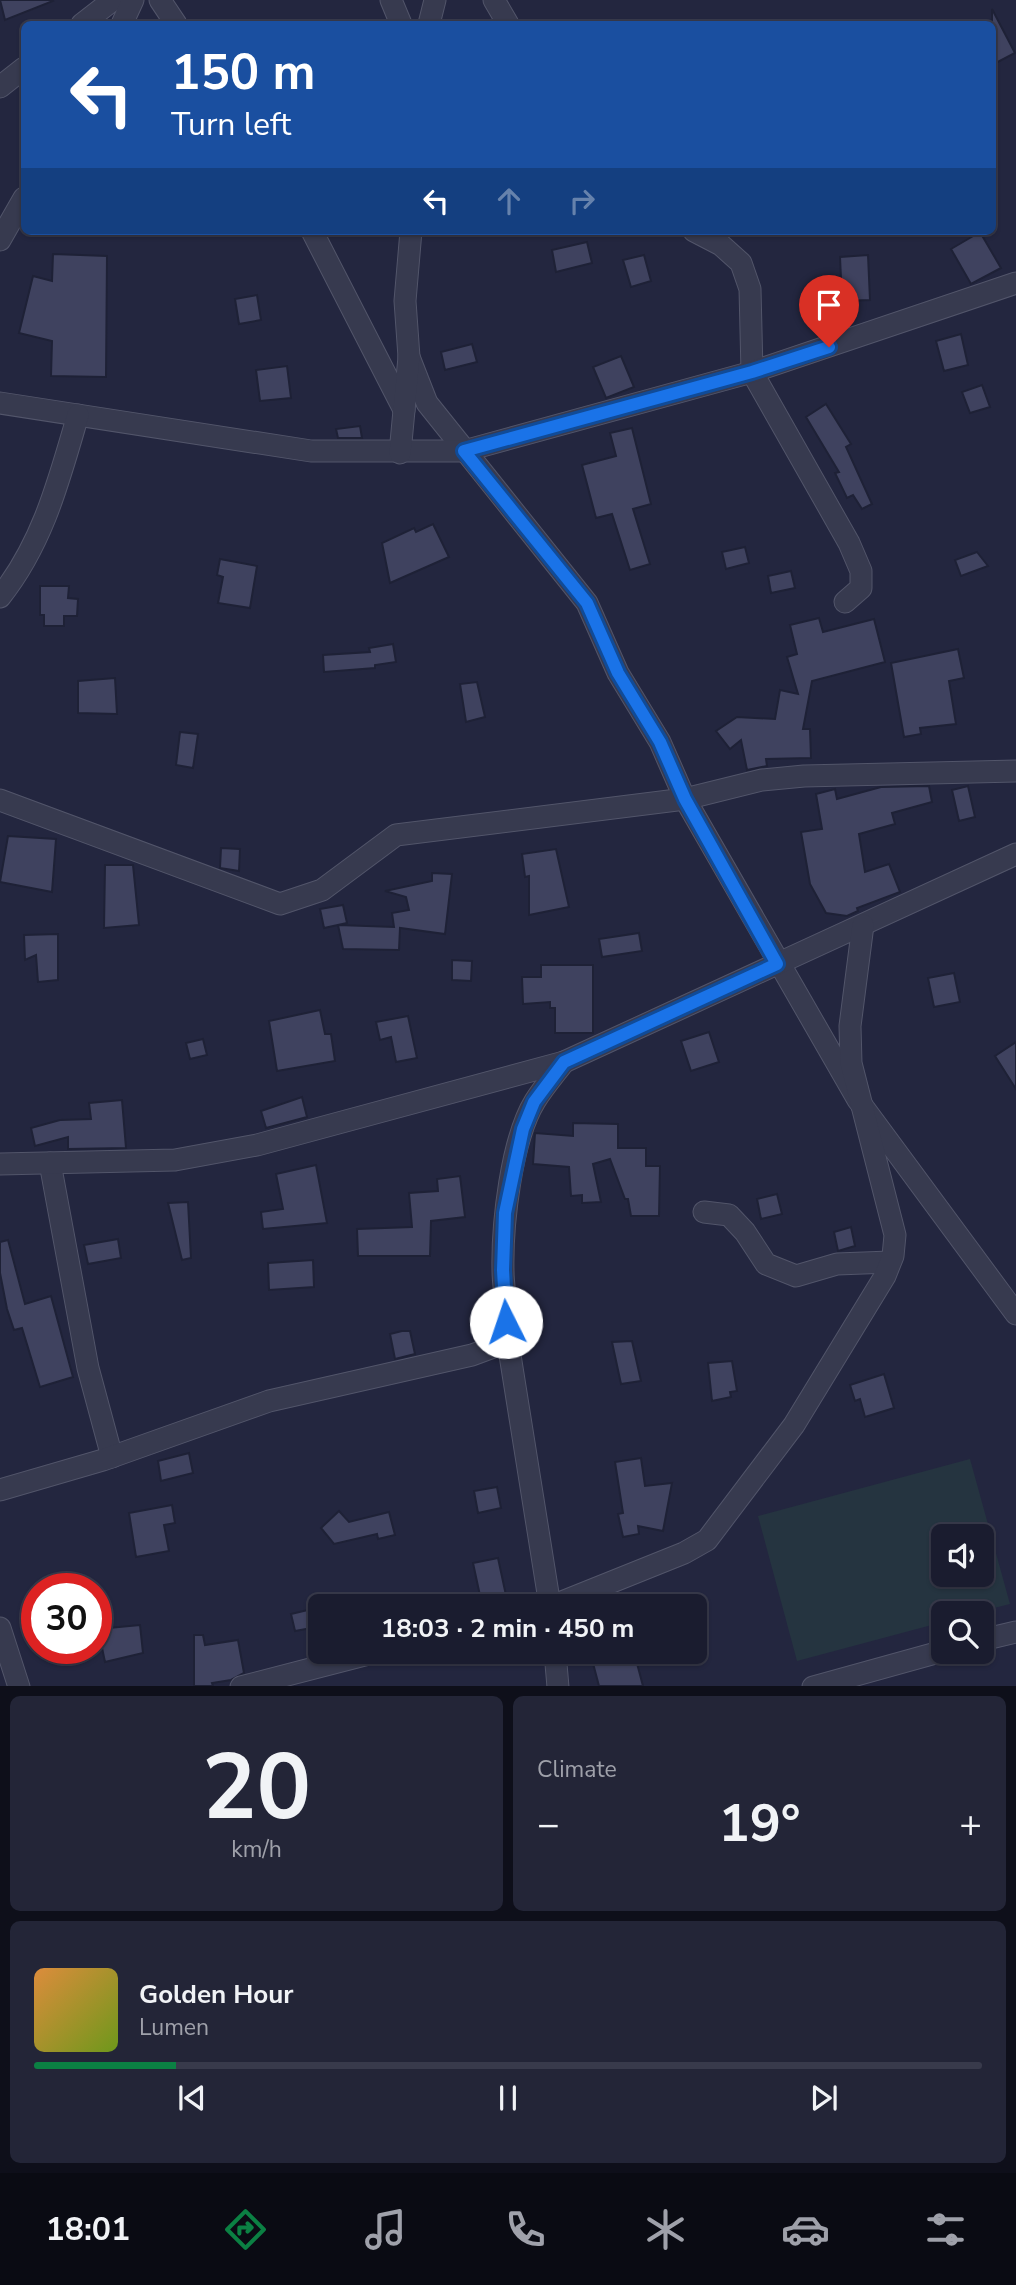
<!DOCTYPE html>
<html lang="en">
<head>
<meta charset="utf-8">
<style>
	body { margin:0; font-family:"Nunito Sans",sans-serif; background:#232537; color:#f1f3f6; height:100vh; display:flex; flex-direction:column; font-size:26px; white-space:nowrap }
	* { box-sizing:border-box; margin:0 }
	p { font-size:23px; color:#9fa1aa }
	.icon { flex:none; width:38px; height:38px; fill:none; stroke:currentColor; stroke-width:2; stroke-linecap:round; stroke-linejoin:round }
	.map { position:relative; height:1686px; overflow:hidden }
	.details { display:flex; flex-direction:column; gap:10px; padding:10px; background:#0e0f1a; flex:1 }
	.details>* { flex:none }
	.guide { position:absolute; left:21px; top:21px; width:975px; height:214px; border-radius:10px; box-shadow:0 2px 5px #0004,0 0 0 2px #383a4b; background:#1a4fa0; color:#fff; overflow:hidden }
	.fabs { position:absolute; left:931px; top:1524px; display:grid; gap:14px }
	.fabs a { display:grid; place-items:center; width:63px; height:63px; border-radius:10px; background:#1a1c2f; box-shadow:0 2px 5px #0004,0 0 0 2px #383a4b; font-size:35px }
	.speed { position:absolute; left:21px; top:1573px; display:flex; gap:14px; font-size:35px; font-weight:700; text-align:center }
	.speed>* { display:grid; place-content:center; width:91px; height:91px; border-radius:50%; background:#1a1c2f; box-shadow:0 2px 5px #0004,0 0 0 2px #383a4b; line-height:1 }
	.speed .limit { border:10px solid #d22; background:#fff; color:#111 }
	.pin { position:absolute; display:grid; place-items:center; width:60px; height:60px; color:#fff; margin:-72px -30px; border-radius:50% 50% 50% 0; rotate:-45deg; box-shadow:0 0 7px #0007 }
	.pin .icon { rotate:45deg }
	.me { position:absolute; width:77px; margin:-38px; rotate:356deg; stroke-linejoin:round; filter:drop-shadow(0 0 5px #0008) }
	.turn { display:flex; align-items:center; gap:24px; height:147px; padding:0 35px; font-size:32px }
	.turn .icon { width:91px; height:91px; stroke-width:2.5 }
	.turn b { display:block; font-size:49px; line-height:60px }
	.lanes { display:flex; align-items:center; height:66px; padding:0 35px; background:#0003; justify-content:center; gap:35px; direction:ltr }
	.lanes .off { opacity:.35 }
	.big { font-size:52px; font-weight:700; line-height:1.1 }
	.details .card { flex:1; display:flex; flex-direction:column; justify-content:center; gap:10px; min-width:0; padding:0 24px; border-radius:10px; background:#232537 }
	.details .dial { align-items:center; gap:0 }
	.dial b { font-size:91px; line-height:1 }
	.song { display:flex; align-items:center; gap:21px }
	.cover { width:84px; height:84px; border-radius:10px; background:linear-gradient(135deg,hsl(30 70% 55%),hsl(80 70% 35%)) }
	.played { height:7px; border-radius:4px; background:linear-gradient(90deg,#0b8043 15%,#383a4b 15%) }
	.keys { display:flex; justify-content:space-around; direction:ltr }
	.heat { display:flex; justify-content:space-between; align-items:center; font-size:38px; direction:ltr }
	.details .tiles { flex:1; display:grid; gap:10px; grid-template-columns:1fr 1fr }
	.card:last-child { grid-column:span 2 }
	.trip { position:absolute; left:308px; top:1594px; width:399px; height:70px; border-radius:10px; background:#1a1c2f; box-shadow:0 2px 5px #0004,0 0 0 2px #383a4b; font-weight:700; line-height:70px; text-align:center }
	.tab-bar { display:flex; height:112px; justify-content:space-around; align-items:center; background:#0a0b13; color:#9fa1aa }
	.tab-bar .icon { width:49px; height:49px }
	.tab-bar .current { color:#0b8043 }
	.tab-bar b { font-size:32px; color:#f1f3f6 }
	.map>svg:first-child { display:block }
</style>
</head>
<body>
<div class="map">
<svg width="1016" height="1687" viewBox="0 0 1016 1687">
	<rect width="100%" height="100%" fill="#23263f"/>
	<path fill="#253440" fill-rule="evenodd" d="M970,1459L1010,1604L974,1613L943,1614V1622L797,1661L758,1516ZM943,1536H982V1575H943Z"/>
	<g fill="#3f425f" stroke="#1e2136" stroke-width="2">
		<polygon points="0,0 52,0 53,1 5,20"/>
		<polygon points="992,9 1015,53 992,65"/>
		<polygon points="980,232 1001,268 971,284 951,249"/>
		<polygon points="587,242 592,263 556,272 552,250"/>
		<polygon points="53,254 107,256 106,377 51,376 52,341 19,333 33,276 52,281"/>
		<polygon points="644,255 651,281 631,287 623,260"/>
		<polygon points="868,255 870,300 842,301 840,257"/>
		<polygon points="257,295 261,320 239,324 235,299"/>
		<polygon points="961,334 968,365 944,371 936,341"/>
		<polygon points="472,344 477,362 445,370 441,352"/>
		<polygon points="621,356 634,387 606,398 593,367"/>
		<polygon points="287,366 291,398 260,401 256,370"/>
		<polygon points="982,385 990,407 970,413 962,392"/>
		<polygon points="826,404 851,444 846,447 872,504 862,509 853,495 847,498 835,473 839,472 806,417"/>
		<polygon points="360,426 362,438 338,438 336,429"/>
		<polygon points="632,428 651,504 633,509 650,564 630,570 612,514 596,518 582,465 616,456 610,433"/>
		<polygon points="433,524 449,557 390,583 382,543 414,528 416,532"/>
		<polygon points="745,547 749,563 726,569 722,552"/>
		<polygon points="977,552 988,566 961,576 955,560"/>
		<polygon points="220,559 257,566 250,608 218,603 223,577 217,575"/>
		<polygon points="791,571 795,588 771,593 768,576"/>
		<polygon points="40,586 69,586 68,598 78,599 77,616 64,616 64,626 44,626 44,615 40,615"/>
		<polygon points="819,618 823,632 874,619 885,662 812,681 803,729 810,729 811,758 766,759 767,766 747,770 741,740 730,749 716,731 737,717 775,719 780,690 798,694 787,657 797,654 790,625"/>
		<polygon points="393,644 396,662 375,665 375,668 324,672 323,655 370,652 369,648"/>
		<polygon points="958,649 964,678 949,681 956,724 920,728 921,734 904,737 891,663"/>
		<polygon points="115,678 117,714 78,713 78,681"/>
		<polygon points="477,682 485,717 466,722 460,684"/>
		<polygon points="180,732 198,734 193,768 176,765"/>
		<polygon points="929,786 932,802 892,813 895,824 859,834 865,872 889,864 900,892 857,908 858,911 847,916 826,913 810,884 801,832 822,829 816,794 835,789 837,799 881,787"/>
		<polygon points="968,786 975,817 959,821 952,790"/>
		<polygon points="8,836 56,839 52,892 0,882"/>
		<polygon points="221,848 240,849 239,871 220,868"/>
		<polygon points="556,849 569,907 529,915 529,876 525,877 522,854"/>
		<polygon points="105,865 133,865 139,925 104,928"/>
		<polygon points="432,873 452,874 445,934 400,928 399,950 343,949 338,925 394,927 392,913 409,910 406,897 385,891 432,881"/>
		<polygon points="343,905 347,923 324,928 320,909"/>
		<polygon points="639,933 642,951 602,957 599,939"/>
		<polygon points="58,934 58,980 38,982 36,955 25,960 24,935"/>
		<polygon points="452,960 472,961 471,981 452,980"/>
		<polygon points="541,965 593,965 593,1033 555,1033 555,1008 550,1008 550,1002 523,1004 522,977 541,977"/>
		<polygon points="954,973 960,1002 934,1007 928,978"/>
		<polygon points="320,1010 325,1034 331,1034 335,1061 277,1071 269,1021"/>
		<polygon points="408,1016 417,1058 396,1062 391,1037 380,1040 376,1022"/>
		<polygon points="709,1032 719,1062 691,1071 681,1041"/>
		<polygon points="203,1039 207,1055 190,1059 186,1043"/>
		<polygon points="1016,1042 1016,1089 995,1056"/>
		<polygon points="302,1097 307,1117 266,1128 261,1111"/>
		<polygon points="122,1100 126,1148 68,1149 68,1137 35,1146 31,1128 60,1120 91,1119 89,1103"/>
		<polygon points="573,1123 618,1124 618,1148 646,1148 646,1166 660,1166 659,1216 631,1216 628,1199 625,1199 610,1159 593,1164 601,1202 582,1203 582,1195 571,1196 569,1167 533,1164 535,1133 573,1136"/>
		<polygon points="316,1165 327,1223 263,1229 261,1212 283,1209 276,1174"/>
		<polygon points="460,1176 465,1217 431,1221 430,1256 358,1256 357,1229 412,1227 409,1193 438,1191 437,1179"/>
		<polygon points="777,1194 782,1214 761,1219 757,1199"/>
		<polygon points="188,1202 191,1258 182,1260 168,1203"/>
		<polygon points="851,1227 855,1246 838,1251 834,1232"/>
		<polygon points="118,1239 121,1258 88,1264 84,1245"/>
		<polygon points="8,1240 25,1304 51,1296 73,1377 40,1387 22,1328 14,1330 7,1309 0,1273 0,1242"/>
		<polygon points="313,1260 314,1287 269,1290 268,1263"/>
		<polygon points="402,1331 410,1331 415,1354 395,1359 390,1334"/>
		<polygon points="632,1341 641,1381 621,1384 612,1342"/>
		<polygon points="732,1361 737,1391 730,1392 731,1397 712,1401 708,1363"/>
		<polygon points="884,1374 894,1408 865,1417 860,1399 855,1401 850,1385"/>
		<polygon points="189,1453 193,1473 161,1481 158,1461"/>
		<polygon points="641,1458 645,1486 672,1483 663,1531 638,1526 639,1534 623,1537 618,1514 623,1513 615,1462"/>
		<polygon points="497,1487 501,1508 478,1513 474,1491"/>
		<polygon points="172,1505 175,1523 164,1525 169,1551 136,1557 129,1513"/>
		<polygon points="339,1511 349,1522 389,1512 395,1535 378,1539 377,1534 334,1544 321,1528"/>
		<polygon points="498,1558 507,1600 482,1605 473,1563"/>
		<polygon points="312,1609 317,1627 295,1631 291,1614"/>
		<polygon points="140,1625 143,1653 105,1662 98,1629"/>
		<polygon points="194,1635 203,1635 205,1645 238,1640 244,1673 231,1680 212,1683 213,1686 194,1686"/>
		<polygon points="590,1652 634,1652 643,1686 599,1686"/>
	</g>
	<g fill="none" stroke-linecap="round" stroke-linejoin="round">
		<g stroke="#52556a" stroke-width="23">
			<g id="minor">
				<polyline points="160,0 176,24"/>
				<polyline points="391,0 401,24"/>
				<polyline points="494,0 508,24"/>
				<polyline points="82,24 113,0"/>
				<polyline points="122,24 133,0"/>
				<polyline points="429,24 435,0"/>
				<polyline points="0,87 24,68"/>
				<polyline points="312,231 404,410"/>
				<polyline points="694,231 721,245 741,263 750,289 752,372 849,543 861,571 861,588 845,602"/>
				<polyline points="0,240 24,198"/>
				<polyline points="409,357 427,403 587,603 618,673 660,742 685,799 858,1100 1016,1314"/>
				<polyline points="0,403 311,451 464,451 752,372 1016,283"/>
				<polyline points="400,453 409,357 405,301 411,231"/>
				<path d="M0,597C43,543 59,480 78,415"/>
				<polyline points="0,800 280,904 322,890 396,835 685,799 762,780 804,776 1016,771"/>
				<polyline points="50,1163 88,1368 112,1457"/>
				<polyline points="0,1164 175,1160 257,1145 564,1062 1016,854"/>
				<polyline points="704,1212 729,1215 745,1232 766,1264 796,1276 837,1264 890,1262"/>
				<polyline points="506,1330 550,1606"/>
				<path d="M0,1490L103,1460L269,1401L472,1355L499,1345C513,1324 503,1295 503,1271C502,1225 511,1140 535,1101C543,1088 554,1075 564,1062"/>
				<polyline points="552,1606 684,1553 707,1540 794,1425 885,1276 893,1256 895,1235 851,1063 850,1026 863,925"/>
				<polyline points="0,1628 19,1687"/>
				<polyline points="982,1640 1016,1632"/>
				<polyline points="555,1652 558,1687"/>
				<polyline points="241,1687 376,1652"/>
				<polyline points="813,1687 943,1651"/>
			</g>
		</g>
		<use href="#minor" stroke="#373a4f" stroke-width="21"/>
	</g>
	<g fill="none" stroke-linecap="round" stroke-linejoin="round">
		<g stroke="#114b97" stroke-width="18">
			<polyline id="route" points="506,1322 503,1270 505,1213 523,1129 534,1102 564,1062 777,964 685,799 660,742 618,673 587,603 464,451 752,372 829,347"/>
		</g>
		<use href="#route" stroke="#1a73e8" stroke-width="12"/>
	</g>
</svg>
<div class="fabs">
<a><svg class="icon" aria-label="sound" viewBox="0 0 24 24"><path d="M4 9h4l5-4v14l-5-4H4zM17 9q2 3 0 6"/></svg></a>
<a><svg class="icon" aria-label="search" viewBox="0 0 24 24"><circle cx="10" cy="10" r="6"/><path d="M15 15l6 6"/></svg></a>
</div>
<div class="speed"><div class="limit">30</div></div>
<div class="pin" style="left:829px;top:347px;background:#d93025"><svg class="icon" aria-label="arrive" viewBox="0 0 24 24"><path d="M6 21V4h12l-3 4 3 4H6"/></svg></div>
<svg class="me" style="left:506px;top:1322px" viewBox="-20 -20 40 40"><circle r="19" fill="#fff"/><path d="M0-13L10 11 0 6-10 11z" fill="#1a73e8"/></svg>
<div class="trip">18:03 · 2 min · 450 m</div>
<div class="guide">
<div class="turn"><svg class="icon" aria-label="left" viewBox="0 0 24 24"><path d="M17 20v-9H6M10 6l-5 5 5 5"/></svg><div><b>150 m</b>Turn left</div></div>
<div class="lanes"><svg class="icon" aria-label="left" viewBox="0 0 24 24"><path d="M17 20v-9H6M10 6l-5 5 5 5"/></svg><svg class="icon off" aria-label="ahead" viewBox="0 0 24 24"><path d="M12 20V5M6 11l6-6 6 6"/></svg><svg class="icon off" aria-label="right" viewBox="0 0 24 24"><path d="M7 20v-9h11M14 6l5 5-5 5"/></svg></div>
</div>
</div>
<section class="details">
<div class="tiles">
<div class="card dial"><b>20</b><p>km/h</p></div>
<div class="card"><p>Climate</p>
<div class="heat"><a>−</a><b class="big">19°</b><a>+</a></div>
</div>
<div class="card">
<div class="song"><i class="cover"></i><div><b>Golden Hour</b><p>Lumen</p></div></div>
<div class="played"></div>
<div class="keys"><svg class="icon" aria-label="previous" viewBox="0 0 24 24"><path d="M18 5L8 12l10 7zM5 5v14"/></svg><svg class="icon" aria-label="pause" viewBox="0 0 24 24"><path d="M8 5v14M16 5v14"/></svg><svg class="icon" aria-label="next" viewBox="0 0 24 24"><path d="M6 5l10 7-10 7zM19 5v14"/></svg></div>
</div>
</div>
</section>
<nav class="tab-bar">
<b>18:01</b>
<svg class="icon current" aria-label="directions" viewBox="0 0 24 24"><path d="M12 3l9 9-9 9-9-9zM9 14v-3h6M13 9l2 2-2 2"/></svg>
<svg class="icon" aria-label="music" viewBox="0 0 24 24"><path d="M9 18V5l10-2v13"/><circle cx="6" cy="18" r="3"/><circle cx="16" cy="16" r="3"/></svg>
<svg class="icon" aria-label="phone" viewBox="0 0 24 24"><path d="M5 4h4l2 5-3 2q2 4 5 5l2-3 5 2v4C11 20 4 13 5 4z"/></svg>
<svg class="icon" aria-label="climate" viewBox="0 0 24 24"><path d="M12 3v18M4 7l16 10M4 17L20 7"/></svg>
<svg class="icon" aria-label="car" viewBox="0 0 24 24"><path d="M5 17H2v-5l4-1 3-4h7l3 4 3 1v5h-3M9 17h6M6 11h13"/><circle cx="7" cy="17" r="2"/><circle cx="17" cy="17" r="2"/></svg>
<svg class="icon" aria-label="filters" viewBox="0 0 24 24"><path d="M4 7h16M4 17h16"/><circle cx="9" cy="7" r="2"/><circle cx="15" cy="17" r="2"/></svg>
</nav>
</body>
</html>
